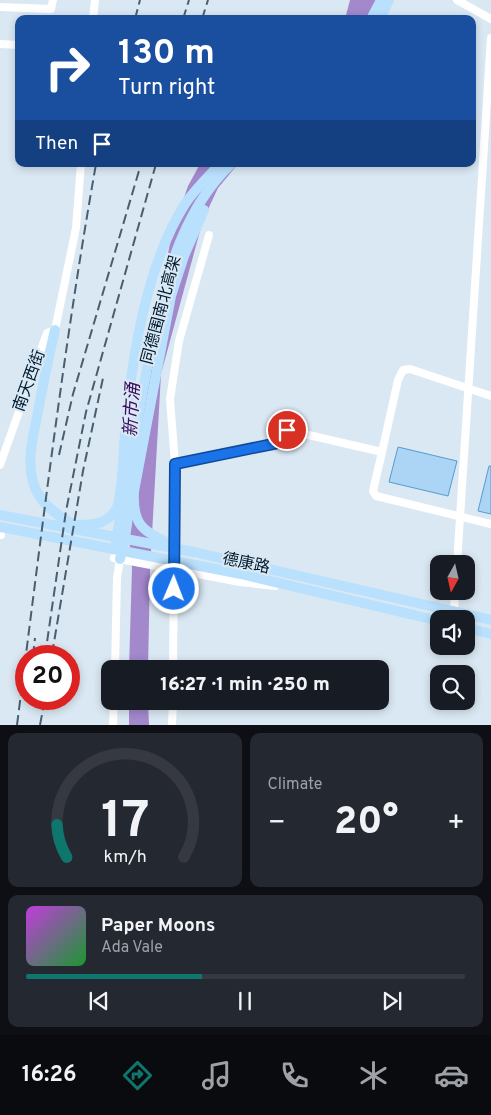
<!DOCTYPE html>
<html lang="en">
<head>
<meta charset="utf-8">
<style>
	body { margin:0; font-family:Overpass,"Noto Sans SC",sans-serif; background:#242831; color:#f1f3f6; height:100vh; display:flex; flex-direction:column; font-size:19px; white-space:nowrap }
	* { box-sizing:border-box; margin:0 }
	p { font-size:16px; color:#9ea1a6 }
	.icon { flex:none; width:28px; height:28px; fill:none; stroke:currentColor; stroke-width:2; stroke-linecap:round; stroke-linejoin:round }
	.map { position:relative; height:725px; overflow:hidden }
	.drawer { display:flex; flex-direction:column; gap:8px; padding:8px; background:#0d0f14; flex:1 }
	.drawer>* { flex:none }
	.top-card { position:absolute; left:15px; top:15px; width:461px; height:152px; border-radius:10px; box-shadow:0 2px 8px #0003; background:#1a4fa0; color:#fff; overflow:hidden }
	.needle { width:32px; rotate:188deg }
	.tools { position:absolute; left:430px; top:555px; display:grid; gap:10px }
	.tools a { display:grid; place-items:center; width:45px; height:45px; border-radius:10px; background:#171b24; box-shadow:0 2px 8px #0003; font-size:25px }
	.speed { position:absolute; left:15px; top:645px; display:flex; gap:10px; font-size:25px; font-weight:700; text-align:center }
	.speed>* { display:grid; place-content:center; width:65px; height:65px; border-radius:50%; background:#171b24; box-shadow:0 2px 8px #0003; line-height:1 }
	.speed .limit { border:8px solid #d22; background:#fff; color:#111 }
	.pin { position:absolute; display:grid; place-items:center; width:42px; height:42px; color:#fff; margin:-21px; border:2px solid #fff; border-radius:50%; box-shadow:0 1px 5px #0007 }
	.me { position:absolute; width:55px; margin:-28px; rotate:1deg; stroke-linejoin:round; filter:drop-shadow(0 0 4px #0008) }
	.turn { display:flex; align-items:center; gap:18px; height:105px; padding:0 20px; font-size:22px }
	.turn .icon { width:65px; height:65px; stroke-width:2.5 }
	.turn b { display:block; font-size:35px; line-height:42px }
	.then { display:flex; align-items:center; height:48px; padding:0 20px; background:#0003; gap:10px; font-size:19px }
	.big { font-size:38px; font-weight:800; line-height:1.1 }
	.drawer .card { flex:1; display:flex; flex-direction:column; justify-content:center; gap:8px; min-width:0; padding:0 18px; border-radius:10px; background:#242831 }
	.drawer .dial { align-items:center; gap:0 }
	.dial svg { height:130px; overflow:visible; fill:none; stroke:#363941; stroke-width:7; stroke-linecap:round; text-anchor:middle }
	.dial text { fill:#f1f3f6; stroke:none }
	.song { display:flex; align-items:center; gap:15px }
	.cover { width:60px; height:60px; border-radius:8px; background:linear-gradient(135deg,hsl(290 70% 55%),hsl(130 70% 35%)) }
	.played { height:5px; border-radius:2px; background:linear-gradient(90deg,#0f766e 40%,#363941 40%) }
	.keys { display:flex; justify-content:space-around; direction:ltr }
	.heat { display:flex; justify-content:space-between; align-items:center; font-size:28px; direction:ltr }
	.drawer .tiles { flex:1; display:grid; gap:8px; grid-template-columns:1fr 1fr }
	.card:last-child { grid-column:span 2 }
	.trip { position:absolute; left:101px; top:660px; width:288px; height:50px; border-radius:10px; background:#171b24; box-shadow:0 2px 8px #0003; font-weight:800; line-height:50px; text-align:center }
	.dock { display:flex; height:80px; justify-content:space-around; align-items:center; background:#090b0e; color:#9ea1a6 }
	.dock .icon { width:35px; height:35px }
	.dock .current { color:#0f766e }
	.dock b { font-size:22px; color:#f1f3f6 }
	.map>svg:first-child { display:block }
</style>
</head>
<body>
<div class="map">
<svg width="491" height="725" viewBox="0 0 491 725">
	<rect width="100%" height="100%" fill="#dae8f3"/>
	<g fill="#a388cc">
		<polygon points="350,0 386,0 380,19 345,19"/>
		<polygon points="200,164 238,164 218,188 203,220 161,374 150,570 148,669 129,669 132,568 128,528 139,402 172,233 188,186"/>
		<polygon points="129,701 148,701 149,725 129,725"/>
	</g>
	<g fill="#acd4f4" stroke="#549cd0">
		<polygon points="398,447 457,461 448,496 389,482"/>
		<polygon points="489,466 491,466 491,514 478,511"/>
	</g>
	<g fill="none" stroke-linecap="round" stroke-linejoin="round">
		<g stroke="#fff" stroke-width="8">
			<polyline points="457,0 491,19"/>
			<polyline points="0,7 51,9 53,0"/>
			<polyline points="93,19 95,0"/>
			<polyline points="0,44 19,45"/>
			<polyline points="382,452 398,380 403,370 410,369 491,396"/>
			<polyline points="175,464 278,443 287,430 382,452 373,491 376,496 491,524"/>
			<polyline points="0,465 47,333 55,330 76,228 81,164"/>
			<polyline points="0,535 1,535"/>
			<polyline points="114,558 240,582 275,586"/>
			<polyline points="457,564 491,38"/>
			<polyline points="454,611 455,591"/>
			<polyline points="115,669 117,578 120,559"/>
			<polyline points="173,669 175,464 170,399 179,341 209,235"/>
			<polyline points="113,725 114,701"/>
			<polyline points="172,725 173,701"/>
		</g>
		<g stroke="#b9e0fd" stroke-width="10">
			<polyline points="371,19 381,0"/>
			<polyline points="380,19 389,0"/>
			<path d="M55,330C49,355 44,380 39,406C35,430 26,457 33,482C38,502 56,515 74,525"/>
			<polyline points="0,515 194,552 491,620"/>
			<path d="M78,525C96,525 111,523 118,505C124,478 123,450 126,422C133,352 147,264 185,204C195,189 208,177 220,164"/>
			<polyline points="0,527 241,574 439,621"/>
			<polyline points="116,542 122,504"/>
			<path d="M173,545C143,531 132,526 134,491L171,296L184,256L204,210"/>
			<path d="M120,559C124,544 127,529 128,514C129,502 127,489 129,476C133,444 139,411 145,379C159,305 174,218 231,164"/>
			<polyline points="466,628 491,634"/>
		</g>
		<g stroke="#495f70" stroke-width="2" stroke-dasharray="10 5" stroke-linecap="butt">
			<polyline points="135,19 140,0"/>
			<polyline points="183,19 189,0"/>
			<polyline points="202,19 208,0"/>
			<polyline points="59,455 73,394 141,164"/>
			<polyline points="52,654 83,471 103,378"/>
			<polyline points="33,656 35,638"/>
			<polyline points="45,656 66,511 86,412 156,164"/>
			<path d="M17,725C41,538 63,350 96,164"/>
			<polyline points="40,725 45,699"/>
		</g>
	</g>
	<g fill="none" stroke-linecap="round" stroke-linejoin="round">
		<g stroke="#114b97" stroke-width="12">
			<polyline id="route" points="174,589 175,464 278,443 287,430"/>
		</g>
		<use href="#route" stroke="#1a73e8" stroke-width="9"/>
	</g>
	<g text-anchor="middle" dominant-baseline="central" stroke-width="4.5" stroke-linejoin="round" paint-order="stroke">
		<g font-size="16" fill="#001b2f" stroke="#dae8f3">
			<text transform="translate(162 310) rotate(-75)">同德围南北高架</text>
			<text transform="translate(30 381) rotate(-70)">南天西街</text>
			<text transform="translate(246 564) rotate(12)">德康路</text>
		</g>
		<g font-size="18" font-style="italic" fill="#390f60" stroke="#dae8f3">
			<text transform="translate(133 410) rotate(-87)">新市涌</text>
		</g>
	</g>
</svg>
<div class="tools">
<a><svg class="needle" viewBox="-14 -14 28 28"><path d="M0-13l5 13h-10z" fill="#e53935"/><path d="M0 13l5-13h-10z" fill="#9ea1a6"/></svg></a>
<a><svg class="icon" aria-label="sound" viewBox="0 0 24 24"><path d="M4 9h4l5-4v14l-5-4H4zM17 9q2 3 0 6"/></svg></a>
<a><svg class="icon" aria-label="search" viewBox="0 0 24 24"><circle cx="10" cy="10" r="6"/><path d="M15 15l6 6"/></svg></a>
</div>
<div class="speed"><div class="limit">20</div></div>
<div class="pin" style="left:287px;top:430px;background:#d93025"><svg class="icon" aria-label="arrive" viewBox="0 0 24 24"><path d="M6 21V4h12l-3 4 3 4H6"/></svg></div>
<svg class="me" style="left:174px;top:589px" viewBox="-20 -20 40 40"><circle r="17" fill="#1a73e8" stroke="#fff" stroke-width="3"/><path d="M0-11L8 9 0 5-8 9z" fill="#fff"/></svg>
<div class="trip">16:27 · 1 min · 250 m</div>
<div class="top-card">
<div class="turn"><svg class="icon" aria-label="right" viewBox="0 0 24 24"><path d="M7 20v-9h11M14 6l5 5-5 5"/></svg><div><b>130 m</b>Turn right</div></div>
<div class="then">Then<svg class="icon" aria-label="arrive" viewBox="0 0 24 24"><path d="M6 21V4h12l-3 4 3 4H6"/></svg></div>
</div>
</div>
<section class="drawer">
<div class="tiles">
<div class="card dial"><svg viewBox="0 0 100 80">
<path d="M14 69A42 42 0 1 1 86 69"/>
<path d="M14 69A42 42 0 0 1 8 49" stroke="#0f766e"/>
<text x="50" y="56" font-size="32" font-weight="700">17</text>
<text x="50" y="72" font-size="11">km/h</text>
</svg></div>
<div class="card"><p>Climate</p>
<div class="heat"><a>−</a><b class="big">20°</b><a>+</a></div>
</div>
<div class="card">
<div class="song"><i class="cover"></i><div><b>Paper Moons</b><p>Ada Vale</p></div></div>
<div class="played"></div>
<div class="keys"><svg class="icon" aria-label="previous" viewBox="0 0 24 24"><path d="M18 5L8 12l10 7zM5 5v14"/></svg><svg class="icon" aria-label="pause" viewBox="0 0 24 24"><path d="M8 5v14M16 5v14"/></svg><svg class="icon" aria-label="next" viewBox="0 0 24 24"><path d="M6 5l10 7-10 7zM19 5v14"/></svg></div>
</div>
</div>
</section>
<nav class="dock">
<b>16:26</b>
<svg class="icon current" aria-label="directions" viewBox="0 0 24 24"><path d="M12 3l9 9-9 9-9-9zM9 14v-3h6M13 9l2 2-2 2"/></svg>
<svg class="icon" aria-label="music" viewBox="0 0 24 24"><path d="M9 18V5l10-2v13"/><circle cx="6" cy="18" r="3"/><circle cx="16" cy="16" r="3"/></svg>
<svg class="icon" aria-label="phone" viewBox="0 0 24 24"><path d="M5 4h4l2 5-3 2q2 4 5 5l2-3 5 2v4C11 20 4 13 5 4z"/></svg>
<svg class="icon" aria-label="climate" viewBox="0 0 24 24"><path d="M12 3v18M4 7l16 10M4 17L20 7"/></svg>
<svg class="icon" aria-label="car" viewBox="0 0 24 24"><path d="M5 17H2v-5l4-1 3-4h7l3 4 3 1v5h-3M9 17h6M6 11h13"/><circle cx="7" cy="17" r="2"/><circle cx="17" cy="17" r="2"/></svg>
</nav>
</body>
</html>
